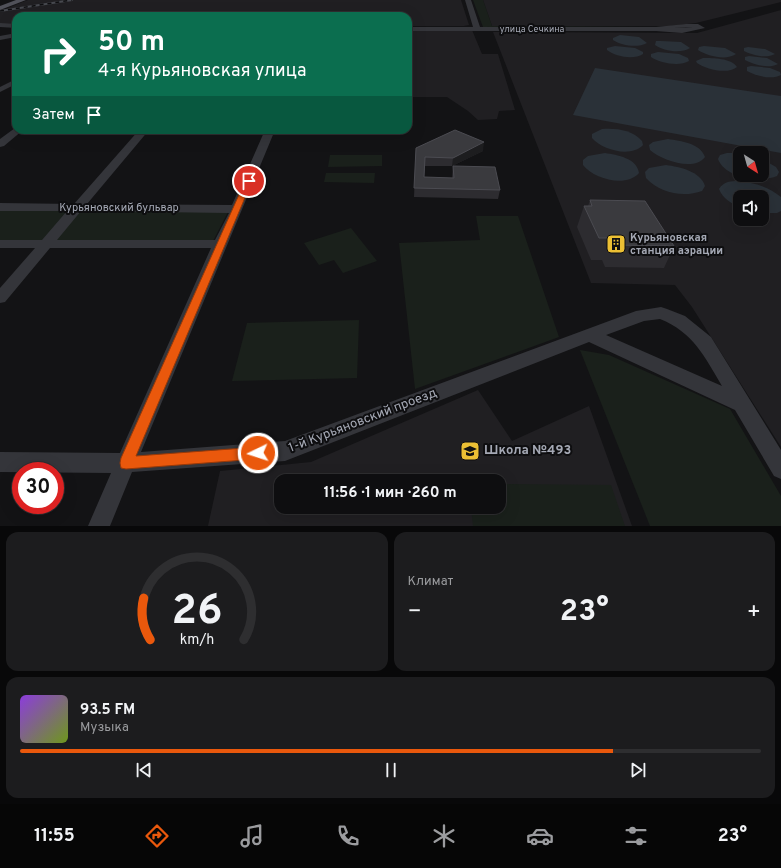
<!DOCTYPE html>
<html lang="ru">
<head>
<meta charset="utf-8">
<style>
	body { margin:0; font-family:Overpass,sans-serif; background:#1c1c1e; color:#f1f3f6; height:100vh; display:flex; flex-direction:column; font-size:15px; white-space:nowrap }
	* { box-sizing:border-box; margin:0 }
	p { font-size:13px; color:#9b9c9f }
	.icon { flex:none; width:22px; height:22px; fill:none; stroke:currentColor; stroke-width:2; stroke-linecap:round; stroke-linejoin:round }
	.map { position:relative; height:526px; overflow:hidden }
	.sheet { display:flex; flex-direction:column; gap:6px; padding:6px; background:#080809; flex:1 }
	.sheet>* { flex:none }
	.hud { position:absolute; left:12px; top:12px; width:400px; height:122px; border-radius:12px; box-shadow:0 4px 16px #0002,0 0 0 1px #2e2e30; background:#0b6e4f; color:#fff; overflow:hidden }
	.needle { width:26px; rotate:143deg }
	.buttons { position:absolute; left:733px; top:146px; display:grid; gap:8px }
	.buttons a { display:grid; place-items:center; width:36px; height:36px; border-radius:8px; background:#0e0e10; box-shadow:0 4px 16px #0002,0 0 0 1px #2e2e30; font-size:20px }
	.speed { position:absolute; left:12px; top:462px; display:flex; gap:8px; font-size:20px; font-weight:700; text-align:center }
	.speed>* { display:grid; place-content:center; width:52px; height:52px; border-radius:50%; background:#0e0e10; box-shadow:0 4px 16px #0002,0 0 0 1px #2e2e30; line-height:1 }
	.speed .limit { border:6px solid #d22; background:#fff; color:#111 }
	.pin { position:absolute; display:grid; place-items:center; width:34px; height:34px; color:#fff; margin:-17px; border:2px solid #fff; border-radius:50%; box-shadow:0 1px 4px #0007 }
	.me { position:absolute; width:44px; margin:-22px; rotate:266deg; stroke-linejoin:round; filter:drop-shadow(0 0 3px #0008) }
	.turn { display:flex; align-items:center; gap:14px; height:84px; padding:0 20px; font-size:18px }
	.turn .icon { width:52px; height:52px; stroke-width:2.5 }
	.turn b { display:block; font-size:28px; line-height:34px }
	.then { display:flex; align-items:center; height:38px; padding:0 20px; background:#0003; gap:8px; font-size:15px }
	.big { font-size:30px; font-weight:700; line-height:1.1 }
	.sheet .tile { flex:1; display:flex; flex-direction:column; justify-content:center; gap:6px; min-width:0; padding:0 14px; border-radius:12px; background:#1c1c1e }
	.sheet .dial { align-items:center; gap:0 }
	.dial svg { height:104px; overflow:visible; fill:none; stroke:#2e2e30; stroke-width:7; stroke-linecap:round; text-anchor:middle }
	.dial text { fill:#f1f3f6; stroke:none }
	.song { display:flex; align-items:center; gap:12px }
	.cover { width:48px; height:48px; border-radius:6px; background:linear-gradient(135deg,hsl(270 70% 55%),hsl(80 70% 35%)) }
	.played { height:4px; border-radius:2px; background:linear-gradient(90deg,#ea580c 80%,#2e2e30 80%) }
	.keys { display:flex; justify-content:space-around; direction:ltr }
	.heat { display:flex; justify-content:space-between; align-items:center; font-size:22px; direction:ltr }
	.sheet .tiles { flex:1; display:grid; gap:6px; grid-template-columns:1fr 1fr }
	.tile:last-child { grid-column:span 2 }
	.trip { position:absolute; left:274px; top:474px; width:232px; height:40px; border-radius:12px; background:#0e0e10; box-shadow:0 4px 16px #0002,0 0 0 1px #2e2e30; font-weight:700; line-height:40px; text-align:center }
	.menu { display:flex; height:64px; justify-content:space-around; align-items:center; background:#060606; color:#9b9c9f }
	.menu .icon { width:28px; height:28px }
	.menu .current { color:#ea580c }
	.menu b { font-size:18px; color:#f1f3f6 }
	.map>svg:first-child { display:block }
</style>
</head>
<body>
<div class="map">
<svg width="781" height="526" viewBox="0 0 781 526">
	<rect width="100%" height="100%" fill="#131315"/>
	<g fill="#201f22" fill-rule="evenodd">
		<polygon points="28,0 461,0 469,25 464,26 408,26 408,16 16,16 16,24 0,24 0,11"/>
		<polygon points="483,0 781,0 781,2 696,23 670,26 492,26"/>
		<path d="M781,10V447L692,307L675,285L591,283L493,32L697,33ZM740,153H762V175H740ZM740,197H762V219H740Z"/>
		<polygon points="408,30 472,30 482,54 498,54 515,110 499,111 497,119 478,120 468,111 447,97 408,97"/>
		<path d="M478,390L512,441L589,406L632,526H208L220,471L311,462ZM281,481H499V507H281Z"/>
	</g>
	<g fill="#1a201b">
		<polygon points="473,0 483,0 492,26 648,26 483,27"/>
		<polygon points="330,155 382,155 382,166 328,167"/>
		<polygon points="326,173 375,173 374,183 324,182"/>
		<polygon points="0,210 70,210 43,242 0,241"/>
		<polygon points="80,211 228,212 213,241 54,242"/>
		<polygon points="476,216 518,216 559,337 415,389 399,243 480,240"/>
		<polygon points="351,228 377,261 343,273 334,260 319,265 304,243"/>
		<polygon points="359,320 357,378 232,381 247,323"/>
		<polygon points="580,350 609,355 730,409 781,496 781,526 650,526"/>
		<polygon points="499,484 611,485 625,526 473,526 471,507 499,507"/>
	</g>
	<g fill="#2a3138">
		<path d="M620,35L639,37L647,43C638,48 622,46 613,40V38Z"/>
		<path d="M661,41L681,42L690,48C681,54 663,51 655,45L656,41Z"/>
		<path d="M615,46L635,48L643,52V54C634,60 616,57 607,50V48Z"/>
		<path d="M704,46L725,48L736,54C726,61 707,56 698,50L699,47Z"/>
		<path d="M748,47L765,49L775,54C766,59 752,55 744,51V48Z"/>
		<path d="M658,52L679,54L688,58L689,61C679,67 660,63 651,57V54Z"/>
		<path d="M749,56L767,58L778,64C769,69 754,65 745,60V57Z"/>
		<path d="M703,58C713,58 731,58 737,67C727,75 706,69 697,63L696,61Z"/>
		<path d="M751,66L770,68L780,72L781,75C772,80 756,76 747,71V67Z"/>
		<polygon points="595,68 781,96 781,153 573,115"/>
		<path d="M602,129C617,128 632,130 642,141L643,145C631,158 602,150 592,138V134Z"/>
		<path d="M668,139C681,141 700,143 705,157C694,172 661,160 650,150L649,145L653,142Z"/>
		<path d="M605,153C617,155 637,158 639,173C626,188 594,179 583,165V160L588,156Z"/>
		<path d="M727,153H740V175H762V159L776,167L779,172L777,176C760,183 725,178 718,159L720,155Z"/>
		<path d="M666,165C680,167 700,171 705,186L702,191C683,198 660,193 646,178L645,172L649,168Z"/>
		<path d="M739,181C755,183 769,187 781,197V211L777,213H762V197H740V207C731,203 723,199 719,189C724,181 731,181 739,181Z"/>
	</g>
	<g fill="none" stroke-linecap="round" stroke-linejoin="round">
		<g fill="#34353a" fill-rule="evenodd">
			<path d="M465,0H471L480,27H656L686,24H698L705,28L682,33L656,31H408V27H473ZM686,27H693L674,28Z"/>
			<polygon points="0,23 16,24 16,28 0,27"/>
			<polygon points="16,33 16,37 0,40 0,36"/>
			<polygon points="16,79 16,84 0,92 0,87"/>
			<polygon points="15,128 16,130 23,130 4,146 0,147 0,139"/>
			<path d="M139,130H149L87,204L232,205L265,130H275L141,452L285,441L636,311L661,307L667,309L685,316L711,337L781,450V479L774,476L735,410L589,342L285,461L132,472L110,526H88L111,473L0,472V452L120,453L211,248H50L5,302L0,303V288L35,248H0V240H42L67,211H0V203L74,204ZM81,211L229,213L215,240H57ZM660,319C693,332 705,357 722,386L606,335L644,321Z"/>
		</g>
		<polygon fill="#505159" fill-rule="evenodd" points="16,0 26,0 0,10 0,6"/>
		<g stroke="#47494f" stroke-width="2">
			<polyline id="rail" points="0,11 72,0"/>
		</g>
		<use href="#rail" stroke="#0e0e10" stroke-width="1.5" stroke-dasharray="4" stroke-linecap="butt"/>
	</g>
	<g fill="#2d2c30">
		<polygon points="416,148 483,151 452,166 425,166 424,177 452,178 453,166 500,190 498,199 414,197"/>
		<polygon points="590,200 674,246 664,268 605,267 602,260 591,260 577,227 584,206 588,206"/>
	</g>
	<polygon fill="#1d1d1f" points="484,142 483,151 452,166 453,158"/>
	<g fill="#3a3a3e" stroke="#4b4b51">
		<polygon points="455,130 484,142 453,158 425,157 424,177 454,178 453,166 495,167 500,190 414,188 416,148"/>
		<polygon points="590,200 645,201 674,246 614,245 610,238 599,238 584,206 592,206"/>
	</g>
	<polygon fill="#ea580c" stroke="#983908" points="246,179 252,181 136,456 258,447 262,449 264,453 262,457 258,459 126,469 121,468 120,463 121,458"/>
	<defs>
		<g id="building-square" transform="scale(1)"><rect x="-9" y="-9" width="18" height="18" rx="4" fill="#ecc034" stroke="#0e0e10"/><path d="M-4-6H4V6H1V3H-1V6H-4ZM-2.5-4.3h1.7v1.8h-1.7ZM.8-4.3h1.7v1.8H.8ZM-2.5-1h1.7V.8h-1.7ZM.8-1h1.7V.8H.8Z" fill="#111"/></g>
		<g id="school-square" transform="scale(1)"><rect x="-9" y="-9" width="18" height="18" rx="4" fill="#ecc034" stroke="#0e0e10"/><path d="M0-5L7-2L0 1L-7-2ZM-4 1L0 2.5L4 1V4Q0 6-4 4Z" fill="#111"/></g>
	</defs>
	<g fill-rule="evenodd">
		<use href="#building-square" x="616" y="244"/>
		<use href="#school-square" x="470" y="451"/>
	</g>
	<g text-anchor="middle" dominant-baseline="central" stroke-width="4" stroke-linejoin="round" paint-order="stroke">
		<g font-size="9" fill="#a5a9b5" stroke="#0e0e10">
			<text x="532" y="29">улица Сечкина</text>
		</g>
		<g font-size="11" fill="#a5a9b5" stroke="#0e0e10">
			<text x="119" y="208">Курьяновский бульвар</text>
		</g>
		<g font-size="11" font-weight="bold" fill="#a5a9b5" stroke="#0e0e10" text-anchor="start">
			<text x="630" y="238">Курьяновская<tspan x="630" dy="13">станция аэрации</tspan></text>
		</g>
		<g font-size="13" fill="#a5a9b5" stroke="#0e0e10">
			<text transform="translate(363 421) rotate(-21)">1-й Курьяновский проезд</text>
		</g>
		<g font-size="13" font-weight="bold" fill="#a5a9b5" stroke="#0e0e10" text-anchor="start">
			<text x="484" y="451">Школа №493</text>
		</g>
	</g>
</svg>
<div class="buttons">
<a><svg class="needle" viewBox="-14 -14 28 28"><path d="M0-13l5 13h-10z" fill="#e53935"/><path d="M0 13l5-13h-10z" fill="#9b9c9f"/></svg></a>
<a><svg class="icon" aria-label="sound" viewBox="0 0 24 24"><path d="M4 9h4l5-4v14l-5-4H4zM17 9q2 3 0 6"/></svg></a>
</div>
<div class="speed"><div class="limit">30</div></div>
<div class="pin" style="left:249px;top:181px;background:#d93025"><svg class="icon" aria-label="arrive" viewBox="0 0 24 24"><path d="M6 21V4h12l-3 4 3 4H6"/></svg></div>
<svg class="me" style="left:258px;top:453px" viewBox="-20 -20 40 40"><circle r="17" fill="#ea580c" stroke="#fff" stroke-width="3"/><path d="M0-11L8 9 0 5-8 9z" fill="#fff"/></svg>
<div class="trip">11:56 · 1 мин · 260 m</div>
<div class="hud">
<div class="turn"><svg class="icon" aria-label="right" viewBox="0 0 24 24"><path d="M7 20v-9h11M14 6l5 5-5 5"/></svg><div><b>50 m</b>4-я Курьяновская улица</div></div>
<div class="then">Затем<svg class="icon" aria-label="arrive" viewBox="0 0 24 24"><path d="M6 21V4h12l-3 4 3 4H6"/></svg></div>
</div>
</div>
<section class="sheet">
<div class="tiles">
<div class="tile dial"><svg viewBox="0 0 100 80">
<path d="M14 69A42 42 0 1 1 86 69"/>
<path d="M14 69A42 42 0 0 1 9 37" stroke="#ea580c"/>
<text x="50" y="56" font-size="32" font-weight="700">26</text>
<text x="50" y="72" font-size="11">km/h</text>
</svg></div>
<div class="tile"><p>Климат</p>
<div class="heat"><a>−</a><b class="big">23°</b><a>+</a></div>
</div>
<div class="tile">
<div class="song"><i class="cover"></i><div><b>93.5 FM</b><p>Музыка</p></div></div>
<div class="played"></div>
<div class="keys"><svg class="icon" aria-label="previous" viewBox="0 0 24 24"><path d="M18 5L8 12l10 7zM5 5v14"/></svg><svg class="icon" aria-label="pause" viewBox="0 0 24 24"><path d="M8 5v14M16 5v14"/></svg><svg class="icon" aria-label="next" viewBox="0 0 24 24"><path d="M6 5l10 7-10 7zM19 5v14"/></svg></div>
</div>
</div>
</section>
<nav class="menu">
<b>11:55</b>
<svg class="icon current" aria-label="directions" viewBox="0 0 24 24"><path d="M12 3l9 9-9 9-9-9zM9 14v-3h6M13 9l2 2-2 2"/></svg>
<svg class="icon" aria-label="music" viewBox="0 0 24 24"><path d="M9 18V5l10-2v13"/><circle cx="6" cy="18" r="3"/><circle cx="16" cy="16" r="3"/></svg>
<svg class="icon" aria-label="phone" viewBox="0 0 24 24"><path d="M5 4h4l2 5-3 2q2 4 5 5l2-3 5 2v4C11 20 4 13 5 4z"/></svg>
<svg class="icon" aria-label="climate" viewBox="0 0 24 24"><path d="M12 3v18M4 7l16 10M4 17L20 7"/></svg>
<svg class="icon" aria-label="car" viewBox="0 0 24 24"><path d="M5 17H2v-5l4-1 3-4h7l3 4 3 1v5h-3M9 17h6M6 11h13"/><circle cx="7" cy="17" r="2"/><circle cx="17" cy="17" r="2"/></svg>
<svg class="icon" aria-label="filters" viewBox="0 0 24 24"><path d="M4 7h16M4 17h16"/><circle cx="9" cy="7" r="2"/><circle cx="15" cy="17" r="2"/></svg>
<b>23°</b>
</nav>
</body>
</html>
